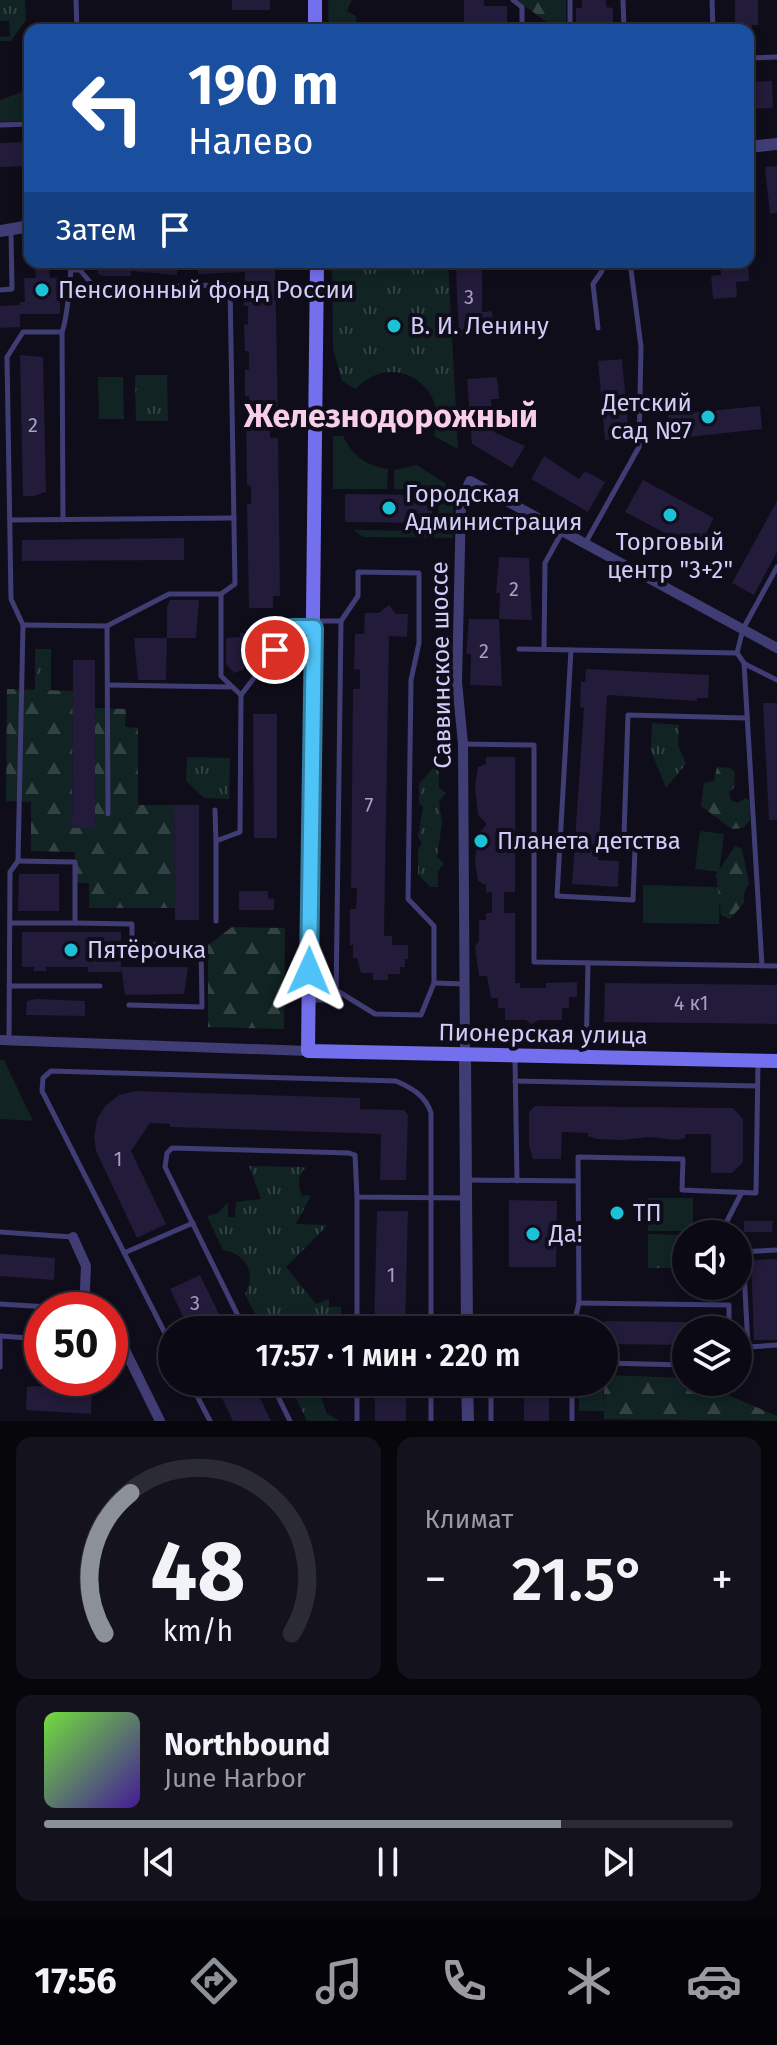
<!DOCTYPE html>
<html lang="ru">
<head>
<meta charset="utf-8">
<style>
	body { margin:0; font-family:"Fira Sans",sans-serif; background:#14131d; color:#f1f3f6; height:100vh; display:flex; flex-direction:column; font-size:30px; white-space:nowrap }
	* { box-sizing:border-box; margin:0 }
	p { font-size:26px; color:#9a9aa0 }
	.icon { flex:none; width:44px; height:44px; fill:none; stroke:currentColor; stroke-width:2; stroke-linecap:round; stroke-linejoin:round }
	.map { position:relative; height:1421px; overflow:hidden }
	.panel { display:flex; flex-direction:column; gap:16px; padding:16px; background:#06060b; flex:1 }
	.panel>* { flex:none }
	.hud { position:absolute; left:24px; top:24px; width:730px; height:244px; border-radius:16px; box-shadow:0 4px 12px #0003,0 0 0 2px #2b2b34; background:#1a4fa0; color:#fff; overflow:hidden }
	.fabs { position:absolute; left:672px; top:1220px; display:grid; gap:16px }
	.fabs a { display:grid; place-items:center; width:80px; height:80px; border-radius:50%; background:#0b0a14; box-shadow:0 4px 12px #0003,0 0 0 2px #2b2b34; font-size:40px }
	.speed { position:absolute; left:24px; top:1292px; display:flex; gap:16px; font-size:40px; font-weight:700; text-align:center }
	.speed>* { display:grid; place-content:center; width:104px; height:104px; border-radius:50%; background:#0b0a14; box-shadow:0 4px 12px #0003,0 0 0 2px #2b2b34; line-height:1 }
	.speed .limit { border:12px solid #d22; background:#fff; color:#111 }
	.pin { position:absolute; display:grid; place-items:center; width:68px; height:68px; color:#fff; margin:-34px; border:4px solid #fff; border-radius:50%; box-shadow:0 2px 8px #0007 }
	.me { position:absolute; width:88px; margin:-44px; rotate:1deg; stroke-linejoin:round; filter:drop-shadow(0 0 6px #0008) }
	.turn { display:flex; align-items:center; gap:28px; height:168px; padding:0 32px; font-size:36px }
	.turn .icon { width:104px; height:104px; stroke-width:2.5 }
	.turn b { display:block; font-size:56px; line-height:68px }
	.then { display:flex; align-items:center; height:76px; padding:0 32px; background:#0003; gap:16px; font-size:30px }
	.big { font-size:60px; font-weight:600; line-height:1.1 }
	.panel .widget { flex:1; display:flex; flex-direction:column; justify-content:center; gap:12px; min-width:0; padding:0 28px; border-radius:16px; background:#14131d }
	.panel .dial { align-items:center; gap:0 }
	.dial svg { height:208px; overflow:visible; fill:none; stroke:#2b2b34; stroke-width:7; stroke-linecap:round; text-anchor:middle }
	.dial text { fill:#f1f3f6; stroke:none }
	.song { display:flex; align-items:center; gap:24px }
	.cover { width:96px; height:96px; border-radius:12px; background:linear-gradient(135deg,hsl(100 70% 55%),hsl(260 70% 35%)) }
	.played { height:8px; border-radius:4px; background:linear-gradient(90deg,#8c9099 75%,#2b2b34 75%) }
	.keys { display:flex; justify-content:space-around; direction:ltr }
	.heat { display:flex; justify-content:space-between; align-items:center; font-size:44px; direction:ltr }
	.panel .tiles { flex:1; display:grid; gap:16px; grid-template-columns:1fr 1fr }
	.widget:last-child { grid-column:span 2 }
	.trip { position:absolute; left:158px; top:1316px; width:460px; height:80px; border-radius:40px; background:#0b0a14; box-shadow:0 4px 12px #0003,0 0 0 2px #2b2b34; font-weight:600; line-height:80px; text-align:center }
	.dock { display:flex; height:128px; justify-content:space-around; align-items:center; background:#040408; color:#9a9aa0 }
	.dock .icon { width:56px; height:56px }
	.dock .active { color:#8c9099 }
	.dock b { font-size:36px; color:#f1f3f6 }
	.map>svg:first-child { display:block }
</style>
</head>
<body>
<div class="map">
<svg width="777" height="1421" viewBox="0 0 777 1421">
	<defs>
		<pattern id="forest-firs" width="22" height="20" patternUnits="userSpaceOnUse" patternTransform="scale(2)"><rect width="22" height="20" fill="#112323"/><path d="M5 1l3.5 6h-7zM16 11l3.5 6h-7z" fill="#334244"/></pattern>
		<pattern id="park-tufts" width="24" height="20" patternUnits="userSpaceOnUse" patternTransform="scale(2)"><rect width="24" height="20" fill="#112323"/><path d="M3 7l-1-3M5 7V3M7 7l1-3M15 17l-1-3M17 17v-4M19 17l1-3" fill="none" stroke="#334244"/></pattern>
	</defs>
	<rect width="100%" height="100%" fill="#0f0d1a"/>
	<g fill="#112323">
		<polygon points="328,0 352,0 347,11 356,16 356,30 329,30"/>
		<polygon points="98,377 123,377 124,419 99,419"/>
		<path d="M333,436H343C353,456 365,465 388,469L387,489H333Z"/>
		<polygon points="417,465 445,483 447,490 394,489 394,470"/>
		<polygon points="439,497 453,498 453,538 363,537 354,530 438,531"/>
		<polygon points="700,831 724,834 719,872 695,869"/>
		<polygon points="643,885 720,887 719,924 643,923"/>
		<polygon points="0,1060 4,1060 33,1121 0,1119"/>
		<rect x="648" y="1198" width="45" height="33"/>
		<polygon points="579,1382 603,1382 604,1411 579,1411"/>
	</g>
	<g fill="url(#forest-firs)">
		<polygon points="517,0 566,0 566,30 549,24"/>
		<polygon points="7,689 73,691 72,827 95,827 95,708 126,709 125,727 138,728 138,805 174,805 175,908 89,908 89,883 75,883 75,852 31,851 31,802 6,801"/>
		<polygon points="717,767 730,768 735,772 734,788 729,792 731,800 738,803 745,798 749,800 750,820 743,828 732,829 701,806 704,783 714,781"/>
		<polygon points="735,846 742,849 749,883 744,893 744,903 730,919 721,915 716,875"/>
		<polygon points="232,927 285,928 284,1029 208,1027 208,945"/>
		<polygon points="604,1375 686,1378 686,1382 698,1382 777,1416 777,1421 604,1419"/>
	</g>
	<g fill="url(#park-tufts)">
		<polygon points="0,0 25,0 26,20 11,41 0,41 0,37 10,36 9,21 0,21"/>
		<polygon points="30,89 30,121 0,122 0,100"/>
		<path d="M332,262H448L458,449L434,436C451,386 392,349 356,389L342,381L333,349Z"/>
		<polygon points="135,375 167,375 168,421 136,421"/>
		<rect x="35" y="649" width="16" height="41"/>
		<polygon points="652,723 679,725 678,745 686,764 666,788 651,751"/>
		<polygon points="187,757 230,758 229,799 204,798 186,781"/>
		<polygon points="433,768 439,768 439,788 446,793 439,801 442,823 437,857 444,863 438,871 438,887 430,887 418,874 418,851 422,842 418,838 423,807 419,803 419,784"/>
		<path d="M249,1166L306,1167C297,1176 298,1185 302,1196L311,1195L296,1224L328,1225L286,1267L316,1304L329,1299V1307H341V1315L314,1330H296V1321L286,1325L285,1330H269L265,1322L260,1324L245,1294C257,1274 246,1253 223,1250L207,1216L218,1213L228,1202V1217H235L236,1202L261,1199Z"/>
		<polygon points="648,1234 686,1235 686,1268 648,1268"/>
		<polygon points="289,1383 302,1387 310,1395 320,1395 327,1414 340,1421 307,1421"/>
	</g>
	<g fill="#221b39">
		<rect x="232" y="0" width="38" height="10"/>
		<polygon points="464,0 484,0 484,6 507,6 507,30 464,30"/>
		<polygon points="582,0 606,0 606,7 613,8 613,30 576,30 576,8 582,8"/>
		<polygon points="735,0 758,0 758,25 752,25 752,30 735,26"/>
		<polygon points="772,81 773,108 748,109 748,82"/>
		<polygon points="30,142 30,166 0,167 0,143"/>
		<polygon points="777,166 777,213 770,214 765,167"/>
		<polygon points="98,262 177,262 177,275 131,271 131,276 105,276 98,274"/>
		<polygon points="197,262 275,262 278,417 270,417 270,438 278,438 280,596 273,596 273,608 249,608 247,504 251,504 251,486 247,485 246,415 250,415 249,396 245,396 245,370 249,370 249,351 245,351 244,325 248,324 248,306 244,306 245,272 198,274"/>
		<polygon points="720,262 748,262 749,281 736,282 737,297 713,299 711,276 721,275"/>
		<polygon points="35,268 49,268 50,278 60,278 60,314 20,314 20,327 0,328 0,306 20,305 20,302 25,302 24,278 36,278"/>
		<polygon points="482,269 482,312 492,311 493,331 459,336 456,270"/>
		<polygon points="20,355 43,357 46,492 34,496 23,496"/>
		<polygon points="622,359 629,437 605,440 598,361"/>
		<polygon points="497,377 499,399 491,399 494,432 525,446 512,468 472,444 467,379"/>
		<polygon points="760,406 762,429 670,439 668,415"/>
		<polygon points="544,456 579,479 585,471 605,482 588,512 531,479"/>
		<polygon points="643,480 714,518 697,550 625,512"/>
		<polygon points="345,494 432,495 432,523 345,522"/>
		<polygon points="777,501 777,552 754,595 732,583"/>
		<polygon points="184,538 184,560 22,561 22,540"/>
		<polygon points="499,557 529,558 532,620 499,619 500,593 496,593"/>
		<polygon points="170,600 199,600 196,638 167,638 167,607"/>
		<polygon points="389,605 396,614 408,614 407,637 389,636 384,936 392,936 392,945 408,945 408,959 405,959 405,967 400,967 400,974 388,974 388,980 373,980 373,973 361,973 357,958 353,958 353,945 350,945 350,909 356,909 357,888 351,888 353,689 360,689 360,670 354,669 355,634 364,634 365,613 379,613"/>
		<polygon points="469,619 499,619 502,686 470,685 471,654 466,654"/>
		<polygon points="240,633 266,634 265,643 243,670 234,673 226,664 226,638 240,637"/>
		<polygon points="134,638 167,638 166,680 138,680"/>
		<polygon points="73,660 95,660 95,828 72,828"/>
		<polygon points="586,669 709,675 708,698 697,698 697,701 607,695 598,860 619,861 618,887 572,884 584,708 580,707 581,682 585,682"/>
		<polygon points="763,703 777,703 777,820 769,820"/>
		<polygon points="253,714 277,714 277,838 254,838"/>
		<polygon points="486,757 515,757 515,892 504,892 504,913 515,913 515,983 520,983 520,988 546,988 546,983 577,982 577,997 569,997 569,1008 562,1008 562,1020 539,1020 531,1024 526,1020 505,1020 505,1008 498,1008 498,998 491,998 487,976 479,976 475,946 479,941 479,920 486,920 486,913 492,913 492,892 486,893 486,885 478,881 475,861 478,834 487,824 478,815 475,787 478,767 486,764"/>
		<polygon points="174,805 199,805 199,920 175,920"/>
		<polygon points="19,874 59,874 59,911 18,911"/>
		<polygon points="239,891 268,891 268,898 274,899 274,910 239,910"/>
		<polygon points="22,932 121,932 121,972 88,972 88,967 46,967 46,971 34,971 34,967 22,967"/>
		<polygon points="121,967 188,967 184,994 125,995"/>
		<polygon points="605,983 777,985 777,1024 604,1022"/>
		<polygon points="36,999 85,1001 85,1016 26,1015 27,1001"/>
		<polygon points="135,1091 360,1098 360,1109 404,1110 408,1115 406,1180 380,1180 381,1134 170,1127 170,1124 150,1123 131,1151 166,1224 137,1238 96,1151 94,1137 97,1119 106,1105 119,1095"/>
		<polygon points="535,1106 733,1108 743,1119 743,1162 732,1173 711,1173 711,1134 685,1134 685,1138 676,1140 650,1137 621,1140 597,1139 588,1136 588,1133 562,1132 561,1159 533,1159 529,1146 529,1112"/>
		<polygon points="509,1200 557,1201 556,1267 509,1267"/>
		<polygon points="377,1211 408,1211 405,1330 374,1330"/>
		<polygon points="744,1221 773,1221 772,1232 744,1232"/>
		<polygon points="0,1254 55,1258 54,1280 0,1276"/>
		<polygon points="777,1259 777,1340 754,1340 751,1260"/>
		<polygon points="200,1275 218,1312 226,1330 190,1330 188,1327 170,1289"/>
		<polygon points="604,1321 686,1322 686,1345 604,1344"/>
		<polygon points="214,1382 252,1382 271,1421 233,1421"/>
		<rect x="375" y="1382" width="31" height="39"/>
		<rect x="524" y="1382" width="25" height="39"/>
		<polygon points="35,1386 92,1392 91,1414 26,1410 27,1387"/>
	</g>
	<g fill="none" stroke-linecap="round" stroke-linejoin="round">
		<g stroke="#403d74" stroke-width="5">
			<polyline points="76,0 77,30"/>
			<polyline points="513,0 522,7 522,30"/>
			<polyline points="570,0 570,30"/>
			<polyline points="623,0 624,30"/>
			<polyline points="712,0 713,30"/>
			<polyline points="748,58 777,57"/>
			<polyline points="0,125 30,124"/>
			<polyline points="71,270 80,270 94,287 230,285 235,584 221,594 221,676 241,695 240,832 216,841 216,921"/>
			<polyline points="0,290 12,289 11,230"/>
			<polyline points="598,328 593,284 602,271 601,262"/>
			<polyline points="11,520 234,518"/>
			<path d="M63,520L62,332C67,319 71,277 71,262"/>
			<polyline points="586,542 639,447 641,347 630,262"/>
			<polyline points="315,621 341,621"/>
			<polyline points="23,625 107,626 169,594 221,594"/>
			<polyline points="107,626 108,814"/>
			<polyline points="519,649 737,653"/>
			<polyline points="544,649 545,563 562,532"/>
			<polyline points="571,650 557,896 633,900 635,849 624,836 628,715 746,718"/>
			<polyline points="745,664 777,680"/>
			<polyline points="108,685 231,687"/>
			<polyline points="241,695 292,628 309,628"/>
			<polyline points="463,744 534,745 534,962 777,966"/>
			<polyline points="215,810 216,841"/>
			<polyline points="10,923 75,923 75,862 18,861"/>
			<polyline points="75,923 132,924 132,945 201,945 202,1007 129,1005"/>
			<polyline points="762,966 744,663 737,653 743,629 777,567"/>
			<polyline points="434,983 464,984"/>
			<polyline points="9,986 100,986"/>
			<polyline points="309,1000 336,1000 341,621 358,596 358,572 419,573 419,643 411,680 408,899 434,926 434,983 421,1015 375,1014 336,990"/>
			<polyline points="9,1040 10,872 18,861 23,625 11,599 7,357 23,332 62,332"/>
			<polyline points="586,1056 588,963"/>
			<polyline points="515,1058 517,1181"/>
			<polyline points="515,1081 757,1086"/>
			<polyline points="467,1180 578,1181"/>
			<polyline points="357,1197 357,1330"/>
			<polyline points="0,1232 72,1237"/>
			<polyline points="726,1234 726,1223 742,1192"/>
			<polyline points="738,1252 777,1250"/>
			<polyline points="743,1252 748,1347 777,1345"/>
			<polyline points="124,1253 193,1223"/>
			<polyline points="579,1303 729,1305 729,1330"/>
			<polyline points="0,1304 81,1309"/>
			<polyline points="469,1326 572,1326"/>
			<polyline points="245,1330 165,1167 167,1153 172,1148 349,1153 355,1155 357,1197 465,1198"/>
			<polyline points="572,1330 579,1303 578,1157 683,1159 682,1190 756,1193 758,1061"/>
			<polyline points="0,1336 42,1339"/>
			<polyline points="0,1337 0,1367"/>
			<polyline points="110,1344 122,1345"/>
			<path d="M172,1347L42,1091L43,1078L51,1071L396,1081C412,1088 426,1096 431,1113V1330"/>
			<polyline points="604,1363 686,1365"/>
			<polyline points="190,1382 210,1421"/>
			<polyline points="271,1382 290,1421"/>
			<polyline points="357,1382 357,1421"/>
			<polyline points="491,1382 491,1421"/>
			<polyline points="572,1382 572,1421"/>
			<polyline points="431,1421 431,1382"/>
		</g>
		<g stroke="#403d74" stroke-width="10">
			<polyline points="0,1040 308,1051"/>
			<polyline points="465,1055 463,744 457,682 461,502 470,481 777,648"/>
			<polyline points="73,1237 86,1266 84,1310"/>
			<polyline points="110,1330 123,1346 160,1421"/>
		</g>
		<g stroke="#403d74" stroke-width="12">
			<polyline points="748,147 777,144"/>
			<polyline points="0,231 30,226"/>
			<polyline points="465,1055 467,1330"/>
			<polyline points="467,1382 468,1421"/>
		</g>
		<g stroke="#746fed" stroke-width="14">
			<polyline points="315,0 315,30"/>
			<polyline points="317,262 308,1051 777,1061"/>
		</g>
	</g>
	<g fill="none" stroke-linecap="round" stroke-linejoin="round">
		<g stroke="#337fa1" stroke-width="20">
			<polyline id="route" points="275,650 292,628 314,628 309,971"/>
		</g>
		<use href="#route" stroke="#4fc3f7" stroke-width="14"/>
	</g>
	<g fill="#1ac1d7" stroke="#0f0d1a" stroke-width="3">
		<circle cx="42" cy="290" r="8"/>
		<circle cx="394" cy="326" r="8"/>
		<circle cx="708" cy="417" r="8"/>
		<circle cx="389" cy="508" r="8"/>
		<circle cx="670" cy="515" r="8"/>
		<circle cx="481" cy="841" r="8"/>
		<circle cx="71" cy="950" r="8"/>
		<circle cx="617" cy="1213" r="8"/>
		<circle cx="533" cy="1234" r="8"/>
	</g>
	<g text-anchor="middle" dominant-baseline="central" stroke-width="8" stroke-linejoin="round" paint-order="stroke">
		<g font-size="20" fill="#a6a0c9">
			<text x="469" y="297">3</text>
			<text x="33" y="425">2</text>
			<text x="514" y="589">2</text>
			<text x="484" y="651">2</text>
			<text x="369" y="805">7</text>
			<text x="691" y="1003">4 к1</text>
			<text x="118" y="1159">1</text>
			<text x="391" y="1275">1</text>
			<text x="195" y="1303">3</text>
		</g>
		<g font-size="24" fill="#d2ccf9" stroke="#0f0d1a" text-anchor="start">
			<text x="58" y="290">Пенсионный фонд России</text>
			<text x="410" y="326">В. И. Ленину</text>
			<text x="692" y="403" text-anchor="end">Детский<tspan x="692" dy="28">сад №7</tspan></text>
			<text x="405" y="494">Городская<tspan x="405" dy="28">Администрация</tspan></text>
			<text x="670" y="542" text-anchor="middle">Торговый<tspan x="670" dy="28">центр "3+2"</tspan></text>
			<text x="497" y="841">Планета детства</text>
			<text x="87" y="950">Пятёрочка</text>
			<text x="633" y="1213">ТП</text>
			<text x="549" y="1234">Да!</text>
		</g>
		<g font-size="24" fill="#d2ccf9" stroke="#0f0d1a">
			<text transform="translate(441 665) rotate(-91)">Саввинское шоссе</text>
			<text transform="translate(543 1034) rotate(1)">Пионерская улица</text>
		</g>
		<g font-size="32" font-weight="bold" fill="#f9cee9" stroke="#0f0d1a">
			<text x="391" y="416">Железнодорожный</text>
		</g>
	</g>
</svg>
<div class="fabs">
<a><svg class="icon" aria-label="sound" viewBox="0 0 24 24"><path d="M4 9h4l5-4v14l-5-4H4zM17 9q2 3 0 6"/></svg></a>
<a><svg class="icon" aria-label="layers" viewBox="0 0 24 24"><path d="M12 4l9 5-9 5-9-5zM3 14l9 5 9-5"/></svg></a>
</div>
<div class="speed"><div class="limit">50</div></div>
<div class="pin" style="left:275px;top:650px;background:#d93025"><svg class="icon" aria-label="arrive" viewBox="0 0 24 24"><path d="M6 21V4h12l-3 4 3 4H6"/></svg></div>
<svg class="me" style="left:309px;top:971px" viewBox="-20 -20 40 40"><path d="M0-17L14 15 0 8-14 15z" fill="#4fc3f7" stroke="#fff" stroke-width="4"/></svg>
<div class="trip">17:57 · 1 мин · 220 m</div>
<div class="hud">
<div class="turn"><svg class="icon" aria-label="left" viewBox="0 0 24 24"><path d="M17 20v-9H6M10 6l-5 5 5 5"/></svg><div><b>190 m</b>Налево</div></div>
<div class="then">Затем<svg class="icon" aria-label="arrive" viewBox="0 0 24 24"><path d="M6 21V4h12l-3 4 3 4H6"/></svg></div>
</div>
</div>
<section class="panel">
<div class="tiles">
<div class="widget dial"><svg viewBox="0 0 100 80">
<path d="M14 69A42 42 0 1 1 86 69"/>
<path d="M14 69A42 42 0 0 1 24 15" stroke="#8c9099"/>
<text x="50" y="56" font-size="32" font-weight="700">48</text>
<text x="50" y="72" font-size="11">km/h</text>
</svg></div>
<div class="widget"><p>Климат</p>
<div class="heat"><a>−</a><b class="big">21.5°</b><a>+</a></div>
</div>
<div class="widget">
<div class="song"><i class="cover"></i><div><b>Northbound</b><p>June Harbor</p></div></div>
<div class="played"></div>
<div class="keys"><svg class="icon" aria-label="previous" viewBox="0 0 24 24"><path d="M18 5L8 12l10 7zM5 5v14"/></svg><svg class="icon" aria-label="pause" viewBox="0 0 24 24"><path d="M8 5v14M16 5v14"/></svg><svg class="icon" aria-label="next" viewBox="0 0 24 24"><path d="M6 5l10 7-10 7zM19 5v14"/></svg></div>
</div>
</div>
</section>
<nav class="dock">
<b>17:56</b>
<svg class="icon active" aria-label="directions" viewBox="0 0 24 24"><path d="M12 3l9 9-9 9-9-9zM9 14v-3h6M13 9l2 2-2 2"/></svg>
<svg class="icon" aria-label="music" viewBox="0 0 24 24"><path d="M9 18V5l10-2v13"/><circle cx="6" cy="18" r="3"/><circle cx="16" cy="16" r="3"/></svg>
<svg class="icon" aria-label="phone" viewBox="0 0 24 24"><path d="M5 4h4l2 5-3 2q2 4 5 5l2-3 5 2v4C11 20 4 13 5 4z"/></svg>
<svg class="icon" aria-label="climate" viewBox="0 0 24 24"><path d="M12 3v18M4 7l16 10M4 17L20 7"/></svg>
<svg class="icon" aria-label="car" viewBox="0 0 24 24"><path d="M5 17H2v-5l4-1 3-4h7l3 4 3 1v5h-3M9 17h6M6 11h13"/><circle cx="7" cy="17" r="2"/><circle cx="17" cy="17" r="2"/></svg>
</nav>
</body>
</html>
